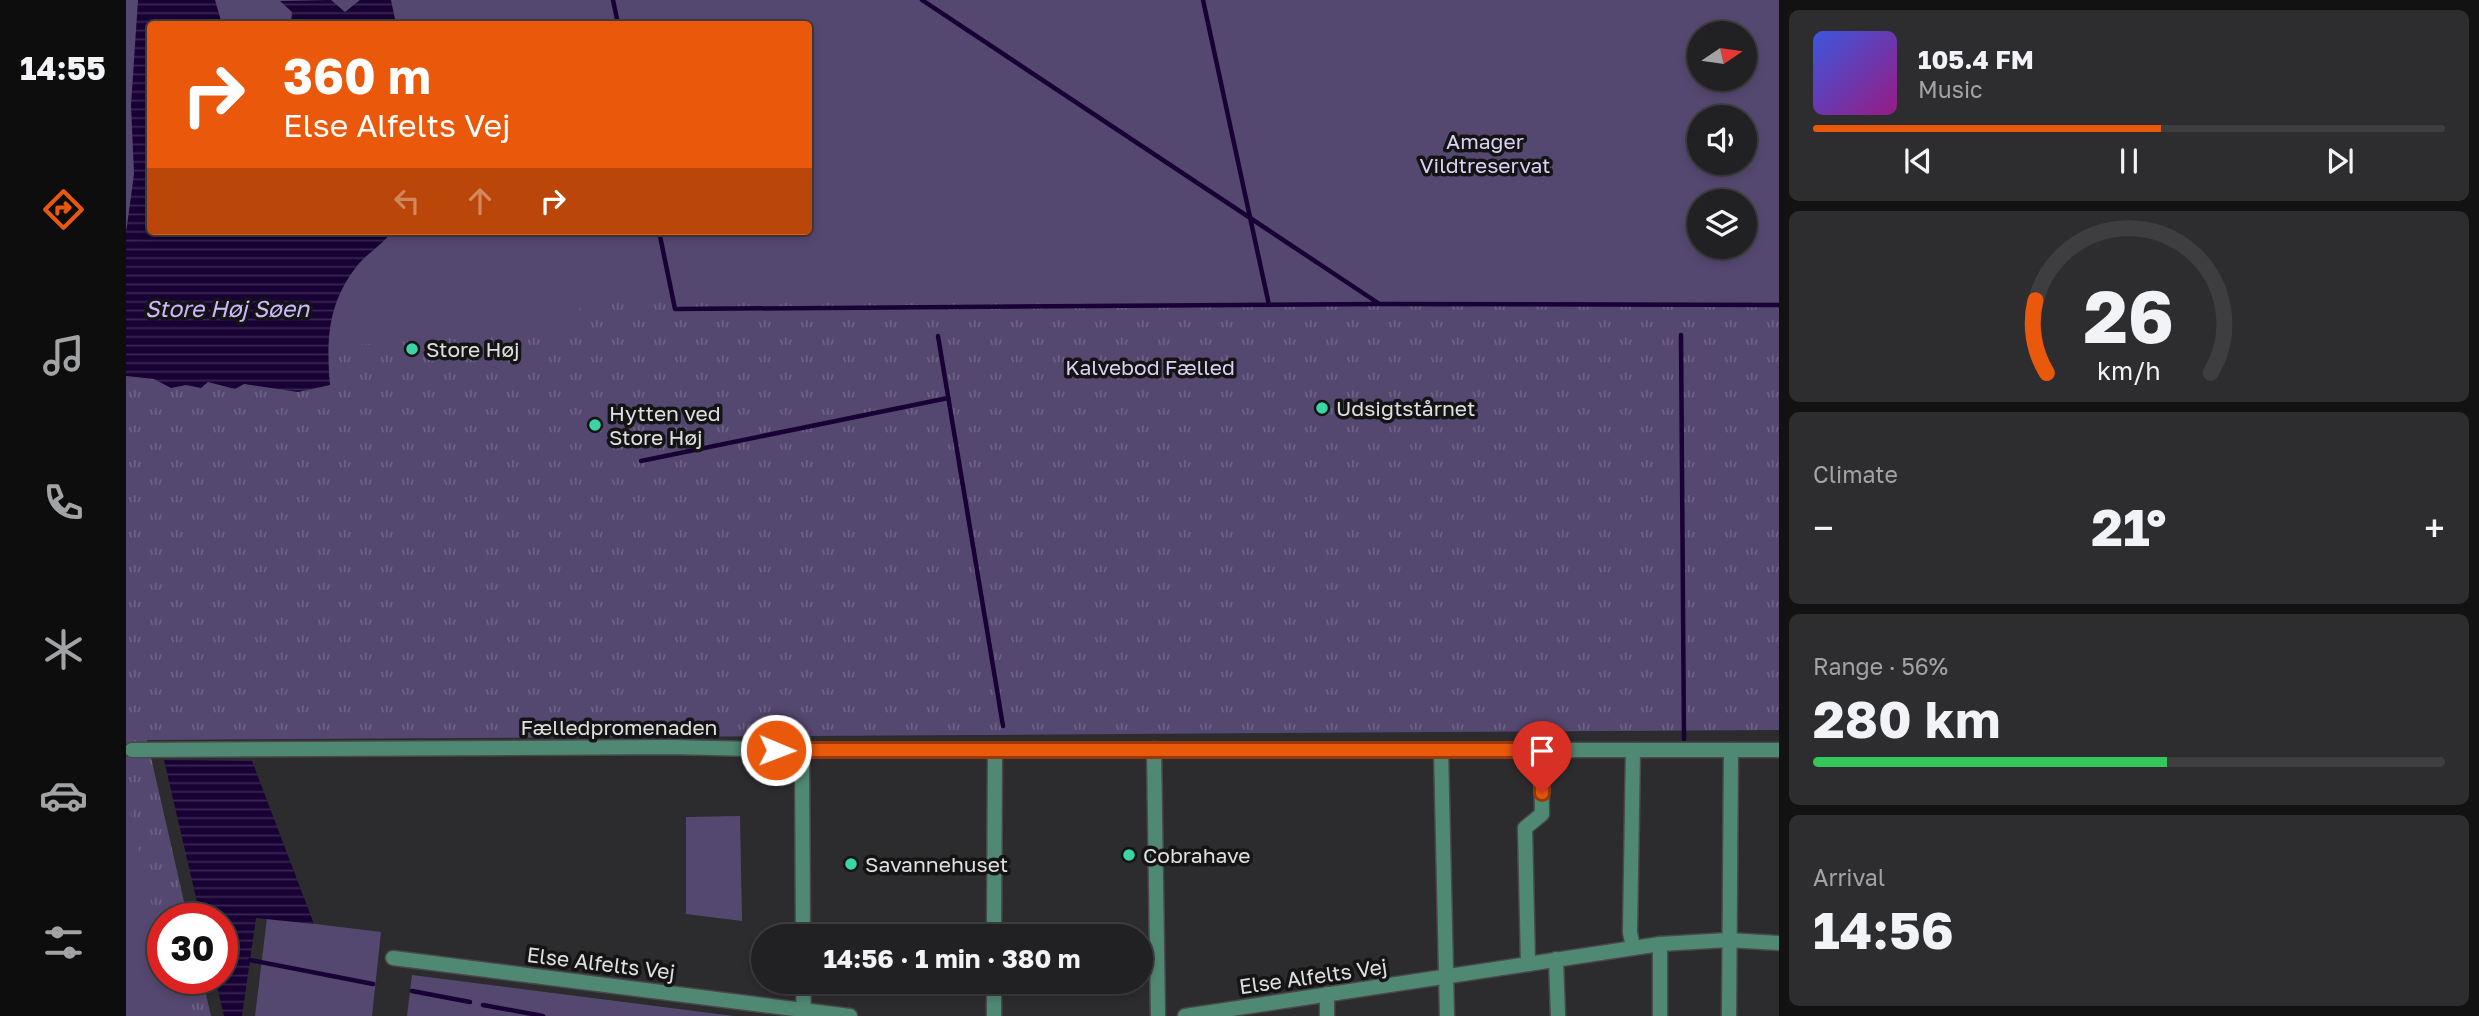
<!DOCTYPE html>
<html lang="en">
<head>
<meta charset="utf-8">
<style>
	body { margin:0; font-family:"Golos Text",sans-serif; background:#2d2d2f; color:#f1f3f6; height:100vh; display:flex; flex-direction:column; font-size:26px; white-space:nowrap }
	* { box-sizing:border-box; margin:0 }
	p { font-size:23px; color:#a2a3a5 }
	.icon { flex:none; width:38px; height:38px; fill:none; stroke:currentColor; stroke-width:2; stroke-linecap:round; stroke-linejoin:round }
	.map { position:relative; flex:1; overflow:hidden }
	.panel { display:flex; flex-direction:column; gap:10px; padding:10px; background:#121213; width:700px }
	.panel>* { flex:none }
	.banner { position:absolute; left:21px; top:21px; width:665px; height:214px; border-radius:7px; box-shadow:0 4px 10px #0003,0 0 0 2px #3e3e40; background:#ea580c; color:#fff; overflow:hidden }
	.needle { width:46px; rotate:77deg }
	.tools { position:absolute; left:1561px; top:21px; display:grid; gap:14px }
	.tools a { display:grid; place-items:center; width:70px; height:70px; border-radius:50%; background:#212022; box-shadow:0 4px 10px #0003,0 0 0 2px #3e3e40; font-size:35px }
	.speed { position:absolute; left:21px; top:903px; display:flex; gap:14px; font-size:35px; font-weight:700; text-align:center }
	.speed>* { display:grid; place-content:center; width:91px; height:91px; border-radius:50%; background:#212022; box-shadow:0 4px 10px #0003,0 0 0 2px #3e3e40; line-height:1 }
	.speed .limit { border:10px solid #d22; background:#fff; color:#111 }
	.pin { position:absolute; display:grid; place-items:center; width:60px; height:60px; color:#fff; margin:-72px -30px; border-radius:50% 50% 50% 0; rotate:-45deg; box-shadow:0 0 7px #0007 }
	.pin .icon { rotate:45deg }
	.me { position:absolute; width:77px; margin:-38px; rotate:91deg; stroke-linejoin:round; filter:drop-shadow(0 0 5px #0008) }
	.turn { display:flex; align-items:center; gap:24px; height:147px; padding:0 21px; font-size:32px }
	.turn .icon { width:91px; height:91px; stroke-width:2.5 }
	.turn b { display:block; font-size:49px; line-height:60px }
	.lanes { display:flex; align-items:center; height:66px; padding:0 21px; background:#0003; justify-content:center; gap:35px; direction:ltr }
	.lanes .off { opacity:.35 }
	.big { font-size:52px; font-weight:700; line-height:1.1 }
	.panel .tile { flex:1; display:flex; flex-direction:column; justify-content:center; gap:10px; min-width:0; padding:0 24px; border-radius:10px; background:#2d2d2f }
	.panel .dial { align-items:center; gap:0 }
	.dial svg { height:182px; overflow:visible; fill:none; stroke:#3e3e40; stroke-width:7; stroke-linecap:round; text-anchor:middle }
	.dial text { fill:#f1f3f6; stroke:none }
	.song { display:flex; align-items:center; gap:21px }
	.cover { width:84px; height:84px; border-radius:10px; background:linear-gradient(135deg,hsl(230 70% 55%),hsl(310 70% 35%)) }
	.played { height:7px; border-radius:4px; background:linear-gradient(90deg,#ea580c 55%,#3e3e40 55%) }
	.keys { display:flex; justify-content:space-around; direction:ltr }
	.heat { display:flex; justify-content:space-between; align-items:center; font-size:38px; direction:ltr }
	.charge { height:10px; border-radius:5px; background:linear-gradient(90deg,#34c759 56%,#3e3e40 0) }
	.trip { position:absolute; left:625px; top:924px; width:402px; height:70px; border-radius:35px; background:#212022; box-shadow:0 4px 10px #0003,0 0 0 2px #3e3e40; font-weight:700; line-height:70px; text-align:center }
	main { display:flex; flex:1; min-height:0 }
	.menu { display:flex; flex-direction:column; width:126px; justify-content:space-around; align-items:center; background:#0d0d0e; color:#a2a3a5 }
	.menu .icon { width:49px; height:49px }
	.menu .selected { color:#ea580c }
	.menu b { font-size:32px; color:#f1f3f6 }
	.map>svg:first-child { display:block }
</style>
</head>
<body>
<main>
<nav class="menu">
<b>14:55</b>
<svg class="icon selected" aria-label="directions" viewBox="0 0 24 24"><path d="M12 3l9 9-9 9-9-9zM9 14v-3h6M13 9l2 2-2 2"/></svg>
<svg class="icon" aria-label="music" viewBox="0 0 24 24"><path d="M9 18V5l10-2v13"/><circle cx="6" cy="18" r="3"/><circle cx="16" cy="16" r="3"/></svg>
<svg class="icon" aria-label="phone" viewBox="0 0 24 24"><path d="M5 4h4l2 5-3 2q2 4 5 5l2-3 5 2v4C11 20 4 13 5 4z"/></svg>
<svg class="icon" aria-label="climate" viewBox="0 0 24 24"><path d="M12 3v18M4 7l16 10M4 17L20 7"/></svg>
<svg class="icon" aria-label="car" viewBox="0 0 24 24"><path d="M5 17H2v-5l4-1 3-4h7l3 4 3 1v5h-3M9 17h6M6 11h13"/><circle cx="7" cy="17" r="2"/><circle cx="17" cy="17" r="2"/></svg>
<svg class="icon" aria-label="filters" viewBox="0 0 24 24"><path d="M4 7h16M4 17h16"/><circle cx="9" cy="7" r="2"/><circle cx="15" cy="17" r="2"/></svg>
</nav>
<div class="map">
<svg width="1653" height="1016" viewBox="0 0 1653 1016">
	<defs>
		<pattern id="grass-tufts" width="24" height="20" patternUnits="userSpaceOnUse" patternTransform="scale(1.75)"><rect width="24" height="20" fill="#554870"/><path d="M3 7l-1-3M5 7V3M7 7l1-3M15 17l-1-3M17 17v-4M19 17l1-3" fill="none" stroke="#6d6284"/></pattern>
		<pattern id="water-rules" width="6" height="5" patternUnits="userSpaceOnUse" patternTransform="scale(1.75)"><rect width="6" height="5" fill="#180134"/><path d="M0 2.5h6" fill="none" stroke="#392651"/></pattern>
	</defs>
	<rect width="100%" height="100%" fill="#2c2b2e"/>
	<path fill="url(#grass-tufts)" fill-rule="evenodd" d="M0,0H1653V730L21,740L62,919H37V978H76L85,1016H0ZM24,24H682V231H24ZM1573,33H1619V79H1573ZM1573,117H1619V163H1573ZM1573,201H1619V247H1573Z"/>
	<g fill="#554870" fill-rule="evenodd">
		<path d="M0,0H1653V307L461,301L434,329L0,363ZM24,24H682V231H24ZM1573,33H1619V79H1573ZM1573,117H1619V163H1573ZM1573,201H1619V247H1573Z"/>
		<polygon points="0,794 37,954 37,978 42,978 51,1016 0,1016"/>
		<polygon points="614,816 616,921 560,914 560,817"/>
		<polygon points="141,918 255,932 246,1016 129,1016"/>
		<polygon points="286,975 608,1016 281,1016"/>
	</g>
	<g fill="url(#water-rules)">
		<path d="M12,0H89L96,24H24V231H266C257,245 241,253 231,266C202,303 200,339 204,385L172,392L118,384L109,389L82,382L75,388L60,385L45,388L28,379L0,376V233L8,174L5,105Z"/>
		<polygon points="205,0 219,12 234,0 265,0 270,24 165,24 166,12 154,1"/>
		<polygon points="38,760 126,761 188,924 130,918 116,1016 98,1016 89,978 96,978 96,919 75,919"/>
	</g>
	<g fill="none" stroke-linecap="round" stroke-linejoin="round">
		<g stroke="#180134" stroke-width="4.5">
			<polyline points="487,0 492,24"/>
			<polyline points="796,0 1252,303"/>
			<polyline points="1077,0 1143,305"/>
			<polyline points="533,231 549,309 1253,304 1653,305"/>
			<polyline points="1555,335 1558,739"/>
			<polyline points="812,336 877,726"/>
			<polyline points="515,461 822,398"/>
			<polyline points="124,960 247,984"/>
			<polyline points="286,991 344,1002"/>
			<polyline points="357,1005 417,1016"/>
		</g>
		<g stroke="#49484b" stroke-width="17">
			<g id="minor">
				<polyline points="1028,749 1032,1016"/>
				<polyline points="6,750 544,747 676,750 1653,750"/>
				<polyline points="676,750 677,936"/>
				<polyline points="1315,750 1321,1016"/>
				<polyline points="868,936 869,750"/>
				<polyline points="1534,944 1534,1016"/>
				<polyline points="1507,948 1504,932 1507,750"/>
				<polyline points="267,958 724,1016"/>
				<polyline points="1430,959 1432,1016"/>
				<polyline points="1402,964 1399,828 1416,814 1415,750"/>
				<polyline points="677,982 678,1016"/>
				<polyline points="868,1016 868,982"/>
				<polyline points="1059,1016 1534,944 1602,940 1653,943"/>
				<polyline points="1603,1016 1605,750"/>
			</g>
		</g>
		<g stroke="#49484b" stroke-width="17">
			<polyline id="tertiary" points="1201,994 1201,1016"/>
		</g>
		<use href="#minor" stroke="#508973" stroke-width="14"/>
		<use href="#tertiary" stroke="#508973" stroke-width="14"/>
	</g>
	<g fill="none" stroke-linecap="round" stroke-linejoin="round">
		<g stroke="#983908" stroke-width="18">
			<polyline id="route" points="650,750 1415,750 1416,793"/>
		</g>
		<use href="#route" stroke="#ea580c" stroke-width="12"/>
	</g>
	<g fill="#3cd4a4" stroke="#141415" stroke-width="2.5">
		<circle cx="286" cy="349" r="7"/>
		<circle cx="1196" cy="408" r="7"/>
		<circle cx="469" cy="425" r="7"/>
		<circle cx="1003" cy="855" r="7"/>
		<circle cx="725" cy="864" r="7"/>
	</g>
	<g text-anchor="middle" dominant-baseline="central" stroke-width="7" stroke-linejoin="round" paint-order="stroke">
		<g font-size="21" fill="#dcd2f6" stroke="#141415">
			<text x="1359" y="141">Amager<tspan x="1359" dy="24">Vildtreservat</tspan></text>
			<text x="1024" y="367">Kalvebod Fælled</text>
		</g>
		<g font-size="21" fill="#e0e0e2" stroke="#141415" text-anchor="start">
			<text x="300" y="349">Store Høj</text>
			<text x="1210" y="408">Udsigtstårnet</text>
			<text x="483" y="413">Hytten ved<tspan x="483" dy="24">Store Høj</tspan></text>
			<text x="1017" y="855">Cobrahave</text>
			<text x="739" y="864">Savannehuset</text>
		</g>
		<g font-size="21" fill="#e0e0e2" stroke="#141415">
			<text x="493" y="727">Fælledpromenaden</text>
			<text transform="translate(475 963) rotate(7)">Else Alfelts Vej</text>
			<text transform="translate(1187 976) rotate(-8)">Else Alfelts Vej</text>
		</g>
		<g font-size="23" font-style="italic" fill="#cdb8fe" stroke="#141415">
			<text x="101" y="308">Store Høj Søen</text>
		</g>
	</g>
</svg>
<div class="tools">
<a><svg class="needle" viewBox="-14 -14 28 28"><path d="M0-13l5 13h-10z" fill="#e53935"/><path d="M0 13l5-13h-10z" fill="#a2a3a5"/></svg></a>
<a><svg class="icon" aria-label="sound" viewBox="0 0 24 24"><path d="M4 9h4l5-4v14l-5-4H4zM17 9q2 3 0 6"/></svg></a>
<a><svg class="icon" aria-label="layers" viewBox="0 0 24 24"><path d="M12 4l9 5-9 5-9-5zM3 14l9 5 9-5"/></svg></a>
</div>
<div class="speed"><div class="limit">30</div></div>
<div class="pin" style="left:1416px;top:793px;background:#d93025"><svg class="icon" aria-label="arrive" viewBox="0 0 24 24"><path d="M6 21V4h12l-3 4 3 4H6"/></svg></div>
<svg class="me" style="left:650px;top:750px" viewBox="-20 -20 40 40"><circle r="17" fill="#ea580c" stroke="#fff" stroke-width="3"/><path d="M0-11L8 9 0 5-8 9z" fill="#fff"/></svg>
<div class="trip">14:56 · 1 min · 380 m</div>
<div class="banner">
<div class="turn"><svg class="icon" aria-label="right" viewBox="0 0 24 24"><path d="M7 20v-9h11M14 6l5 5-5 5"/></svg><div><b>360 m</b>Else Alfelts Vej</div></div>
<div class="lanes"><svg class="icon off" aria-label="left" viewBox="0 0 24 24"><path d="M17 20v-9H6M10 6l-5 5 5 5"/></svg><svg class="icon off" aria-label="ahead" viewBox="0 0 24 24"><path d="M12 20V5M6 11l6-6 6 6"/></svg><svg class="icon" aria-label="right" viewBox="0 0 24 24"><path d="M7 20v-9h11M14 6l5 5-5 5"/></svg></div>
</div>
</div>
<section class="panel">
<div class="tile">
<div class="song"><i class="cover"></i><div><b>105.4 FM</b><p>Music</p></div></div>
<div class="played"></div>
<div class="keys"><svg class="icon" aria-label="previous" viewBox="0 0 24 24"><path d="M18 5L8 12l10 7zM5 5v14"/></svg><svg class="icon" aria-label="pause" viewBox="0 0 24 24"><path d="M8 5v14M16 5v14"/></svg><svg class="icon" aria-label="next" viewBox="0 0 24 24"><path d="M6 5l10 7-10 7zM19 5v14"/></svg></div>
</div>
<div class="tile dial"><svg viewBox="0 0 100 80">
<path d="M14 69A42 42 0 1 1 86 69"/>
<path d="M14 69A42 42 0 0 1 9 37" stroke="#ea580c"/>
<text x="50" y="56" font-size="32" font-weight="700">26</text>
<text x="50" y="72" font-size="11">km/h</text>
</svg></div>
<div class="tile"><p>Climate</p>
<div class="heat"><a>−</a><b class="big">21°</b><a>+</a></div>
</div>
<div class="tile"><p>Range · 56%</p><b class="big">280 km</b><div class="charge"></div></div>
<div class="tile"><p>Arrival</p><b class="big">14:56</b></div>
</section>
</main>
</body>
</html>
